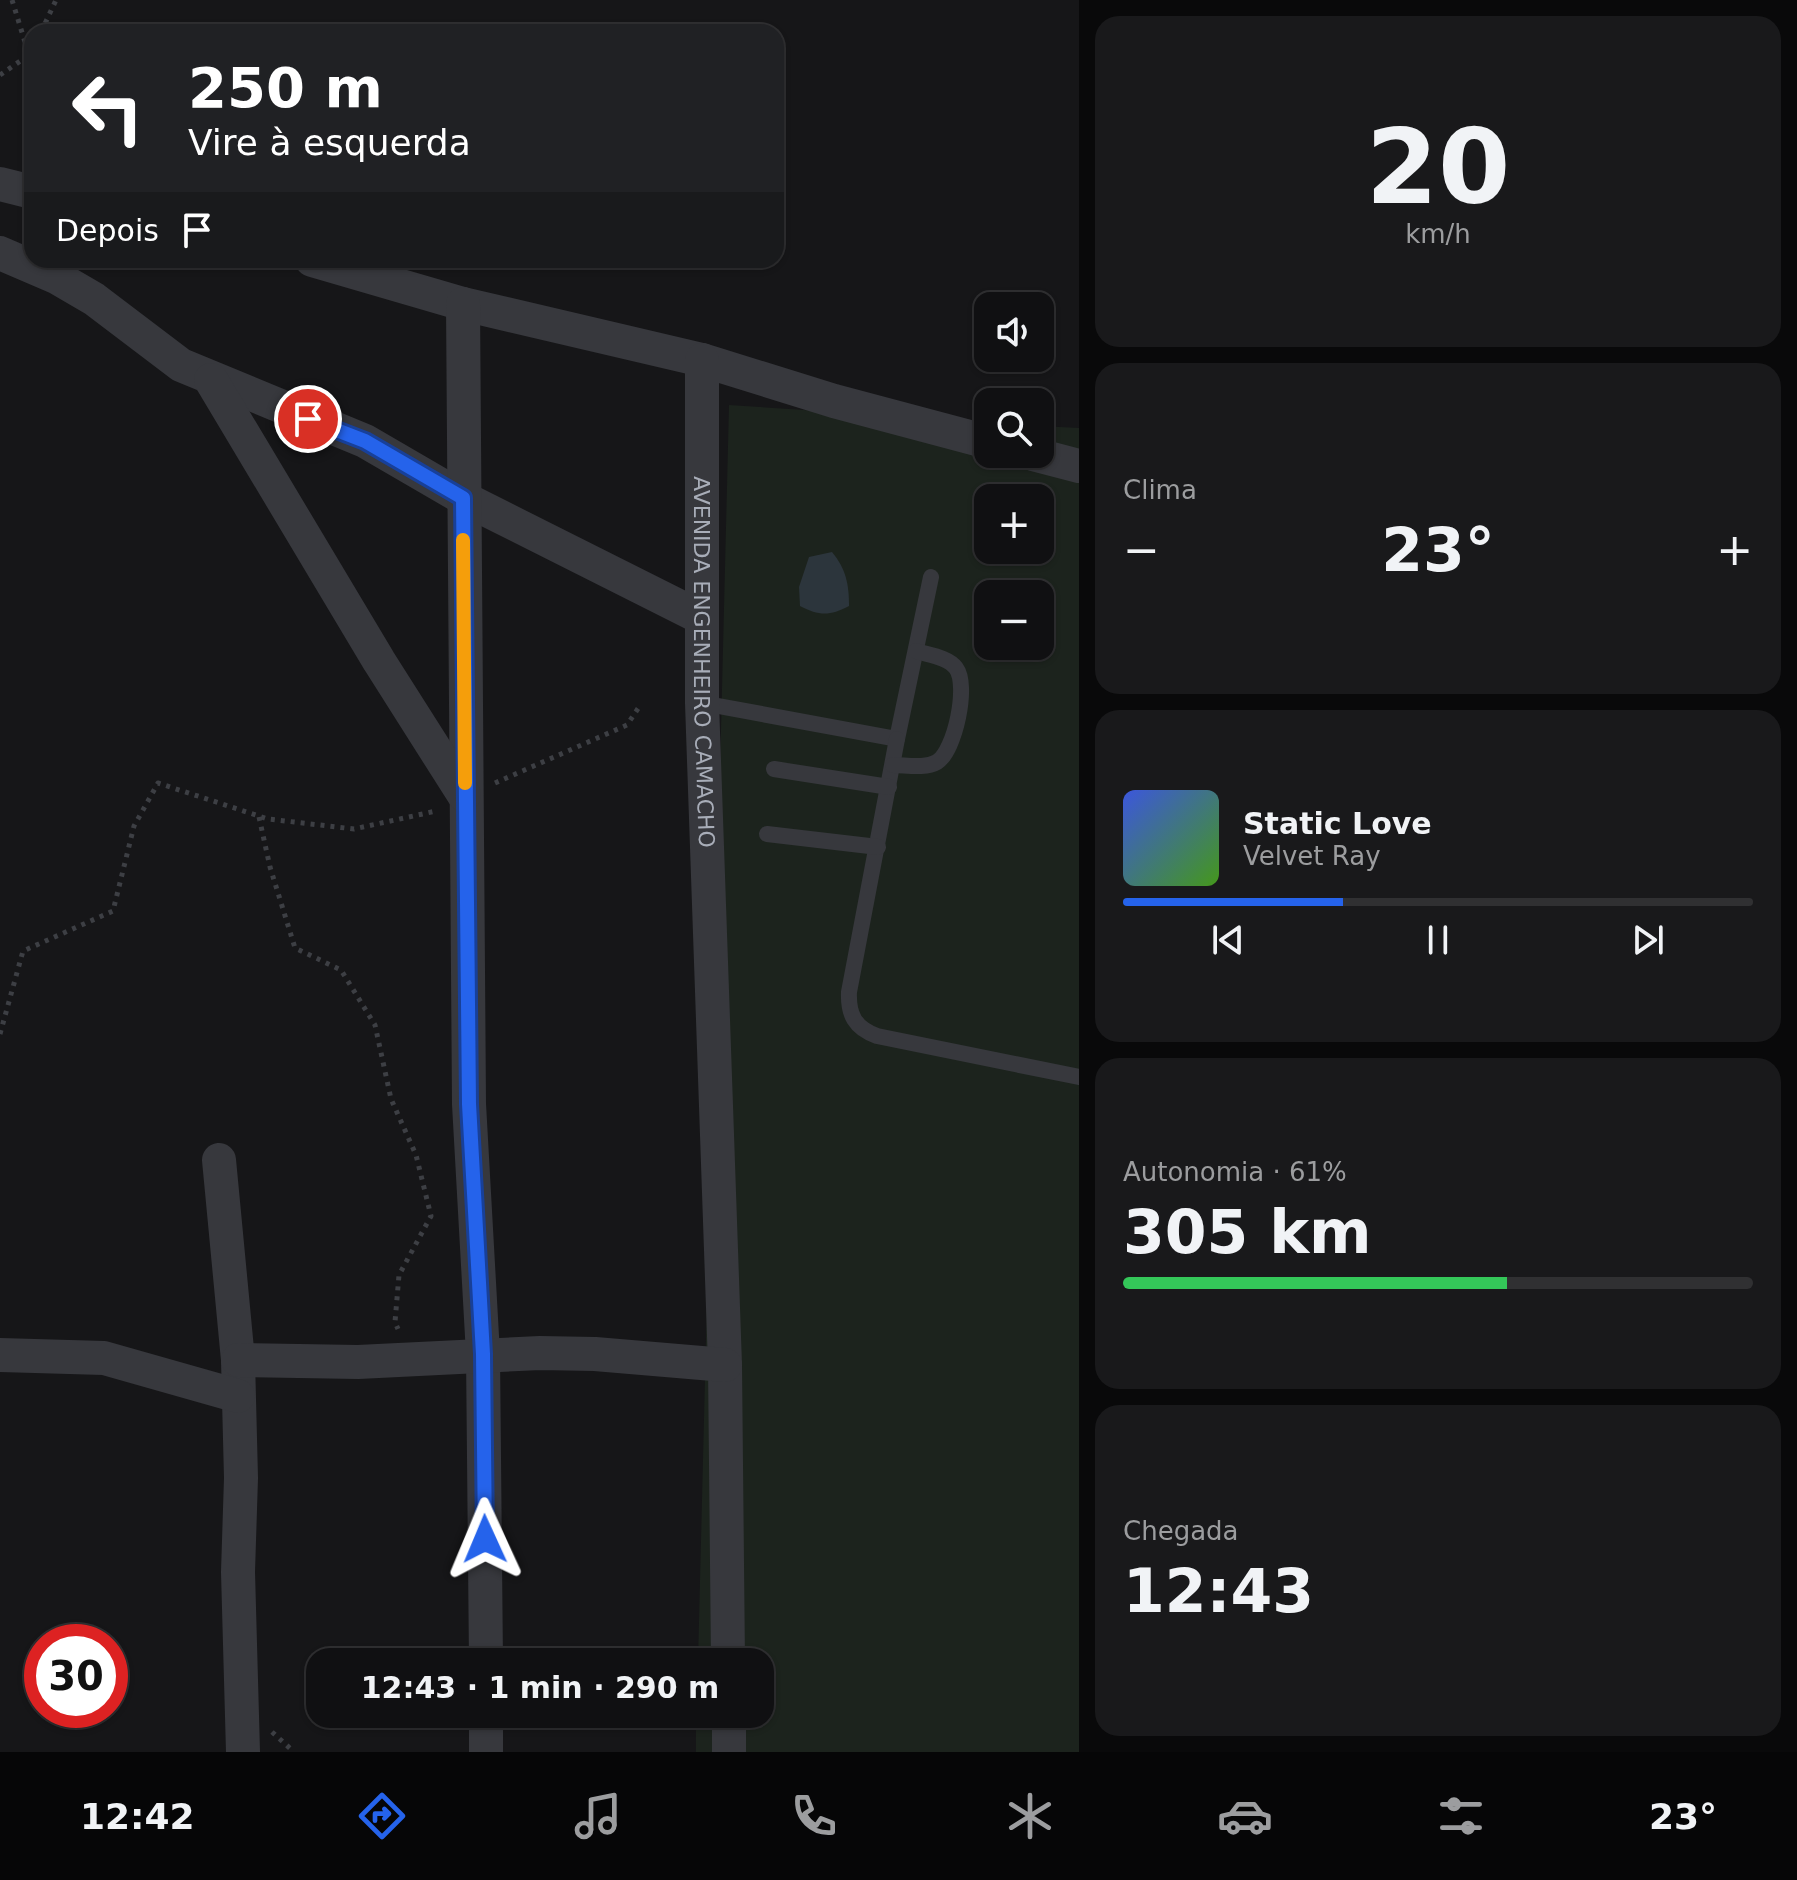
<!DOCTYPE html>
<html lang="pt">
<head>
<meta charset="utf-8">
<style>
	body { margin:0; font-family:"DejaVu Sans",sans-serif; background:#19191b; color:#f1f3f6; height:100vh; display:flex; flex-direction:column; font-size:30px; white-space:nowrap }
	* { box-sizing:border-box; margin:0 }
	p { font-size:26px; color:#9c9d9f }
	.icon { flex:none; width:44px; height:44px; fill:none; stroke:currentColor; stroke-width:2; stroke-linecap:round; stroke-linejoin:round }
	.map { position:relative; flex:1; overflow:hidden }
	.details { display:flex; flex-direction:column; gap:16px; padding:16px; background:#09090a; width:718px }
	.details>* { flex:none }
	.banner { position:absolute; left:24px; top:24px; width:760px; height:244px; border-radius:24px; box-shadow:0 2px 6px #0004,0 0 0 2px #303032; background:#202124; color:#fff; overflow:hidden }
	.controls { position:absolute; left:974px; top:292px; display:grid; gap:16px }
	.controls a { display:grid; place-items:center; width:80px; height:80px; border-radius:16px; background:#101012; box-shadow:0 2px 6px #0004,0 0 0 2px #303032; font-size:40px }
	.speed { position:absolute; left:24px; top:1624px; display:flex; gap:16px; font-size:40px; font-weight:700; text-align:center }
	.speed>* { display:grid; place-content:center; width:104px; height:104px; border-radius:50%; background:#101012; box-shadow:0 2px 6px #0004,0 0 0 2px #303032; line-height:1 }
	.speed .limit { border:12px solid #d22; background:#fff; color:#111 }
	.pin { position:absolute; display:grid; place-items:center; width:68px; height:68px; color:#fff; margin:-34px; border:4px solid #fff; border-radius:50%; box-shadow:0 2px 8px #0007 }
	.me { position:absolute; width:88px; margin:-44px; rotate:359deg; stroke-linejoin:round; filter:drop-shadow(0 0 6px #0008) }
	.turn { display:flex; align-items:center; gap:28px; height:168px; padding:0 32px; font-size:36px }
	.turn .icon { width:104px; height:104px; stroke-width:2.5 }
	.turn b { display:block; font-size:56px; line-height:68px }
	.then { display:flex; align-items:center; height:76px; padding:0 32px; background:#0003; gap:16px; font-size:30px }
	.big { font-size:60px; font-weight:600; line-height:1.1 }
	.details .card { flex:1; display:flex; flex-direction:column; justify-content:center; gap:12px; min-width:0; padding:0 28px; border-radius:24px; background:#19191b }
	.details .dial { align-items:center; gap:0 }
	.dial b { font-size:104px; line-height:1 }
	.song { display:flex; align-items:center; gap:24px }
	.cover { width:96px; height:96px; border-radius:12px; background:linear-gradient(135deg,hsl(230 70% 55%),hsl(100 70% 35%)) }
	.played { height:8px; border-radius:4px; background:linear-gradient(90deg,#2563eb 35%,#303032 35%) }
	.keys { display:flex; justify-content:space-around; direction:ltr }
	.heat { display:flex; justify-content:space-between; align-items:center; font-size:44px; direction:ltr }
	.charge { height:12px; border-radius:6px; background:linear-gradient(90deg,#34c759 61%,#303032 0) }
	.trip { position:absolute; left:306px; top:1648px; width:468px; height:80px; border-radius:24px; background:#101012; box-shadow:0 2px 6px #0004,0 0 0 2px #303032; font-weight:600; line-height:80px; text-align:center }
	.tab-bar { display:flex; height:128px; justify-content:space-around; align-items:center; background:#060607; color:#9c9d9f }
	.tab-bar .icon { width:56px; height:56px }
	.tab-bar .on { color:#2563eb }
	.tab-bar b { font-size:36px; color:#f1f3f6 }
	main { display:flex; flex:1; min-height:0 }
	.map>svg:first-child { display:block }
</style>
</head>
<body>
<main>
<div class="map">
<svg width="1079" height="1752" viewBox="0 0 1079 1752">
	<rect width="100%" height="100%" fill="#161618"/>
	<path fill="#1c231d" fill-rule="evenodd" d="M729,405L988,422V454H1040V426L1079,428V1752H696V1714H760V1662H698ZM988,498H1040V550H988ZM988,594H1040V646H988Z"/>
	<path fill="#2c353c" d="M832,552C846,569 849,584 849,606C830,616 819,616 800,606L799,587L809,557Z"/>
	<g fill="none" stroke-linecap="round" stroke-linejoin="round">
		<g stroke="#3d3f44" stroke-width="5" stroke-dasharray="4 6" stroke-linecap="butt">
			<polyline points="12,0 29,55"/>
			<polyline points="41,32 56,0"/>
			<polyline points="0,75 29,55 32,49"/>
			<polyline points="495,783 627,725 641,704"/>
			<polyline points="259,817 270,867 295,948 341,970 375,1025 391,1099 416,1155 431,1216 399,1275 395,1322 398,1329"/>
			<polyline points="0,1034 23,951 113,911 134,826 158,783 268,819 354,829 436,811"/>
			<polyline points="272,1732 294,1752"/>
		</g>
		<g stroke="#37383d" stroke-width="16">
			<polyline points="702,703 897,739 931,577"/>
			<path d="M897,739L849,992C848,1015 855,1028 877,1036L1079,1077"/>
			<path d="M893,765C906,765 925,769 937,762C955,751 969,685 956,668C948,657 928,655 916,651"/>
			<polyline points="774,769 889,787"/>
			<polyline points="767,834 878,847"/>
		</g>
		<g stroke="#37383d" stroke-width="34">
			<polyline points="0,184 32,192"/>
			<polyline points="0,253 58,278 94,299 181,365 365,441 463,498 702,618"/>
			<polyline points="312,260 463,304 702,360 834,401 988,442"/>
			<polyline points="463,304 469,1104 483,1354 486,1662"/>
			<path id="s1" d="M702,360V703L725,1365L728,1662"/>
			<polyline points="211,380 379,661 464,795"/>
			<polyline points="1033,454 1079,466"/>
			<polyline points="219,1160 238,1360 241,1478 238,1572 243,1752"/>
			<polyline points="0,1355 104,1358 238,1396"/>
			<polyline points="238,1360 358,1362 540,1353 595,1354 725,1365"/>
			<polyline points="486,1714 486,1752"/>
			<polyline points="729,1714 729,1752"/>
		</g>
	</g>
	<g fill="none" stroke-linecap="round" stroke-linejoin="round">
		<g stroke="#184099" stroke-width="20">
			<polyline id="route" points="308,419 365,441 463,498 469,1104 483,1354 485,1539"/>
		</g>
		<use href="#route" stroke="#2563eb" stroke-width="14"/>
		<polyline stroke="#f59e0b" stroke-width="14" points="463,540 465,783"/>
	</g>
	<g text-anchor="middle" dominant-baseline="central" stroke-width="8" stroke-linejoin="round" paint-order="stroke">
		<g font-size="22" fill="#a8adb8" stroke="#111113">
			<text stroke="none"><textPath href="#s1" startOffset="302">AVENIDA ENGENHEIRO CAMACHO</textPath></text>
		</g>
	</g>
</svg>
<div class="controls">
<a><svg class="icon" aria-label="sound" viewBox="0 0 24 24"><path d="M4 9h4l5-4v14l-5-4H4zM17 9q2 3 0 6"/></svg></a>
<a><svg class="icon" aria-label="search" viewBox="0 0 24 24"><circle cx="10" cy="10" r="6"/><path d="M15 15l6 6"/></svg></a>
<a>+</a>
<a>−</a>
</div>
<div class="speed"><div class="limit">30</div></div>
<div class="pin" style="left:308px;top:419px;background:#d93025"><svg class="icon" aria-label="arrive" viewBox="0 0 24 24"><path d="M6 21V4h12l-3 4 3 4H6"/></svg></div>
<svg class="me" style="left:485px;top:1539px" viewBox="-20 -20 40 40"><path d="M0-17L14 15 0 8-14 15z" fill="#2563eb" stroke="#fff" stroke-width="4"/></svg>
<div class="trip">12:43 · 1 min · 290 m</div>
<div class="banner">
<div class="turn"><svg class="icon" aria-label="left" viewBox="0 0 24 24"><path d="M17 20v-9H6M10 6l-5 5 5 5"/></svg><div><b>250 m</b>Vire à esquerda</div></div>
<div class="then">Depois<svg class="icon" aria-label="arrive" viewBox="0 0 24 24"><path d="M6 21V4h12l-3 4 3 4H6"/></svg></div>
</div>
</div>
<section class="details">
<div class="card dial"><b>20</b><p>km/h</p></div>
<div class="card"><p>Clima</p>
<div class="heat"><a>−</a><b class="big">23°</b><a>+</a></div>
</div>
<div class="card">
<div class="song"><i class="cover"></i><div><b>Static Love</b><p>Velvet Ray</p></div></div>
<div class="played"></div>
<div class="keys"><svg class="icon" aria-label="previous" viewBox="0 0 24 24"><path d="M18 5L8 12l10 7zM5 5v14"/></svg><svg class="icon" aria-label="pause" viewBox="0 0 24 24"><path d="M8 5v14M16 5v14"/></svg><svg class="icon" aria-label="next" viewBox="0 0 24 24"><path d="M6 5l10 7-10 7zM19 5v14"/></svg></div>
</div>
<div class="card"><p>Autonomia · 61%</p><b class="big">305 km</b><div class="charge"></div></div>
<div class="card"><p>Chegada</p><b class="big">12:43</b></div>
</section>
</main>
<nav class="tab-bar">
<b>12:42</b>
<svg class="icon on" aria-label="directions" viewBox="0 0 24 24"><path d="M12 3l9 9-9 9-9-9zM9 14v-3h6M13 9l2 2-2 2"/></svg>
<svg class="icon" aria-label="music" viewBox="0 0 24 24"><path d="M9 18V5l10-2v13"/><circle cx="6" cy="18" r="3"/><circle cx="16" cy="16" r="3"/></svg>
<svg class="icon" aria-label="phone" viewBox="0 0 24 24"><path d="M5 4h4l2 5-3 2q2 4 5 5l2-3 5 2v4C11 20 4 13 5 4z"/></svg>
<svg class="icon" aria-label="climate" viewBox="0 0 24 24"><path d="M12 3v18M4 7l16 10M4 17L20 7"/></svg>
<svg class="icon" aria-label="car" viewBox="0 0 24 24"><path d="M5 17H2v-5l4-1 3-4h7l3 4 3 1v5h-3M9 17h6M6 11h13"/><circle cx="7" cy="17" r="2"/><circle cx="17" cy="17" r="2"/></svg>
<svg class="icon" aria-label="filters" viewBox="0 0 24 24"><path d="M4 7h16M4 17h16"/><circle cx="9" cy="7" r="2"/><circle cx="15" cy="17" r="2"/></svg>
<b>23°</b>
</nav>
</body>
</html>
